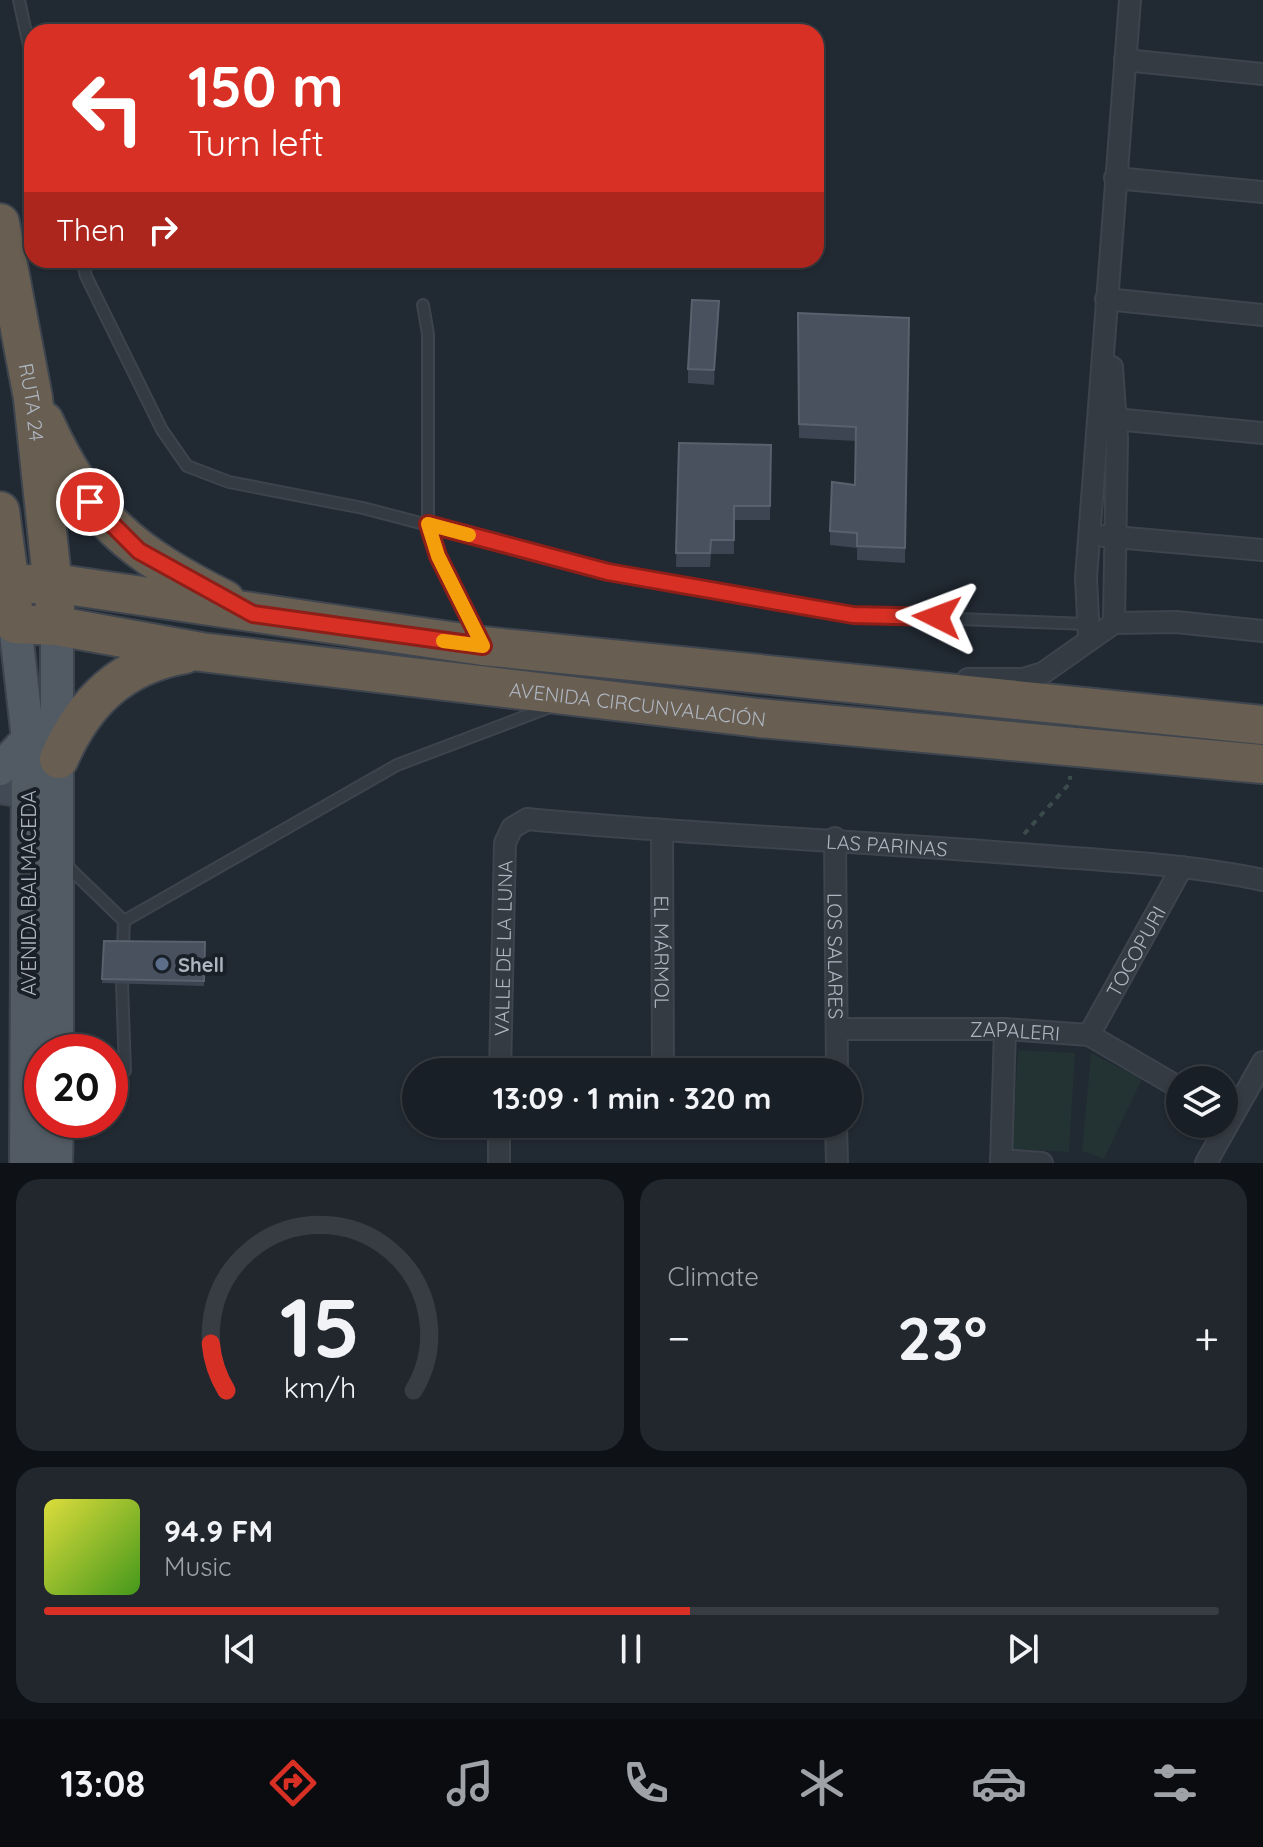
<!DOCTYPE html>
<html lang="en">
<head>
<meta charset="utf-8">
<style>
	body { margin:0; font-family:Quicksand,sans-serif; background:#22272e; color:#f1f3f6; height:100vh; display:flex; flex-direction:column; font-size:30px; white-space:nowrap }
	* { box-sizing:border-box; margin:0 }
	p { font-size:26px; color:#9fa2a7 }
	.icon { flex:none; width:44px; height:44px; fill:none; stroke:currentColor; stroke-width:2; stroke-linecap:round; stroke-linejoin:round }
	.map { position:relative; height:1163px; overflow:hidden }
	.side { display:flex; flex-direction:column; gap:16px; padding:16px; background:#0e1115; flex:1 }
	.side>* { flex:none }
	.hud { position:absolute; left:24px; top:24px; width:800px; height:244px; border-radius:24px; box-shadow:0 2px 6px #0004,0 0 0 2px #373d43; background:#d93025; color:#fff; overflow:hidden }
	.fabs { position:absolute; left:1166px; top:1066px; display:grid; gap:16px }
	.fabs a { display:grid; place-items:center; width:72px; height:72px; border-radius:50%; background:#191f26; box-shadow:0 2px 6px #0004,0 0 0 2px #373d43; font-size:40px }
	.speed { position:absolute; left:24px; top:1034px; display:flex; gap:16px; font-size:40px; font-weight:700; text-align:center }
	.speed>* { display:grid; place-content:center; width:104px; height:104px; border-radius:50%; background:#191f26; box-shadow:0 2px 6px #0004,0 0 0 2px #373d43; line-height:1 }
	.speed .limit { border:12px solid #d22; background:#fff; color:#111 }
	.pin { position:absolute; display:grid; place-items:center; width:68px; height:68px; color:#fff; margin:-34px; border:4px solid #fff; border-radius:50%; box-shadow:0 2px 8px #0007 }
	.me { position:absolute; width:88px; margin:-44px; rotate:273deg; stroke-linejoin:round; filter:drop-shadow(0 0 6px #0008) }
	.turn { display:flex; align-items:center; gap:28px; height:168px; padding:0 32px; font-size:36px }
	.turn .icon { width:104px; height:104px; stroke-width:2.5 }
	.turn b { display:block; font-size:56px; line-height:68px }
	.then { display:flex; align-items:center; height:76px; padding:0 32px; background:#0003; gap:16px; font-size:30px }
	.big { font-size:60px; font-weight:700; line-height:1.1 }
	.side .widget { flex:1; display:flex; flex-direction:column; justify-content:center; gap:12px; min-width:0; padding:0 28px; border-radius:24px; background:#22272e }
	.side .dial { align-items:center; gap:0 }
	.dial svg { height:208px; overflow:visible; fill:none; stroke:#373d43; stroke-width:7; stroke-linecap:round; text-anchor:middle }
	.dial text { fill:#f1f3f6; stroke:none }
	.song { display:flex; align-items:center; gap:24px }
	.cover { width:96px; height:96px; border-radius:12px; background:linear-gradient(135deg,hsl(60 70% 55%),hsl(100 70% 35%)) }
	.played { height:8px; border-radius:4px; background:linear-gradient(90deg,#d93025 55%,#373d43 55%) }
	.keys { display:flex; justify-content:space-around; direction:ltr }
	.heat { display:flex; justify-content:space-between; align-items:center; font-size:44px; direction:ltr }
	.side .tiles { flex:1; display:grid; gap:16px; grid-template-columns:1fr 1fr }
	.widget:last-child { grid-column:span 2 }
	.trip { position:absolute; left:402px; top:1058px; width:460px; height:80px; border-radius:40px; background:#191f26; box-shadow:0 2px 6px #0004,0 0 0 2px #373d43; font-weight:700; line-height:80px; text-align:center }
	.dock { display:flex; height:128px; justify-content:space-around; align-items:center; background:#0a0c0f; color:#9fa2a7 }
	.dock .icon { width:56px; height:56px }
	.dock .selected { color:#d93025 }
	.dock b { font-size:36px; color:#f1f3f6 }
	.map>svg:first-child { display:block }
</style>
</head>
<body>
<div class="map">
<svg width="1263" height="1163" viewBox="0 0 1263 1163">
	<rect width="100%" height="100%" fill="#212932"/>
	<g fill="#233233">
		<polygon points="1018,1050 1075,1053 1069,1152 1012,1149"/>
		<polygon points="1091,1053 1142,1079 1104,1159 1082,1151"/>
	</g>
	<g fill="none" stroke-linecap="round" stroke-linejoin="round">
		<g stroke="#3d444d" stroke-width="14">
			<g id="lane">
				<polyline points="19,0 32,60"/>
				<polyline points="82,260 86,276 162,430 187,466 229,482 363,508 608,572 853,615 1087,624"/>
				<polyline points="423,305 428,334 428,524 438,556 478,637"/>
				<polyline points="63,862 124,921 123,946"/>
				<polyline points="124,921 397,765 550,707"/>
				<polyline points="110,1082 125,1071 122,984"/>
			</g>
		</g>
		<g stroke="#3d444d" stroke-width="24">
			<g id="street">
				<polyline points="1125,60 1263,74"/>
				<polyline points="1115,178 1263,192"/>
				<polyline points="1106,299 1263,315"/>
				<polyline points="1112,367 1117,438 1114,623"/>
				<polyline points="1104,418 1263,433"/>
				<polyline points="1104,536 1263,550"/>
				<polyline points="1089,638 1086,578 1130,0"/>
				<polyline points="968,679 1023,679 1043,673 1114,623 1176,622 1263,631"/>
				<path id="s1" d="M662,832L663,1072"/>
				<path id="s2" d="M835,838L837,1072"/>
				<path id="s3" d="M837,1029H1005L1089,1035L1180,1088"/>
				<path id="s4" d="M1089,1035L1182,867"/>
				<path id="s5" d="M500,1072L505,843L512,828L527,819C696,835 865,841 1034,855C1111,861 1188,864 1263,880"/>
				<polyline points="499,1124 499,1163"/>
				<polyline points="836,1124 837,1163"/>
				<polyline points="499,1126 836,1128"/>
				<polyline points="1001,1160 1042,1163"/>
				<polyline points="1001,1163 1005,1029"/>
				<polyline points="1206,1163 1263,1062"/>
			</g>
		</g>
		<g stroke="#3d444d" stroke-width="34">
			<polyline id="secondary" points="0,788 28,793"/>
		</g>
		<g stroke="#3d444d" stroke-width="36">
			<g id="primary">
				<polyline points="15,624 28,739 26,1163"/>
				<polyline points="57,626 57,1052"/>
				<polyline points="0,769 28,739"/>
				<polyline points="56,1163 57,1120"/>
			</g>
		</g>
		<g stroke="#3e454e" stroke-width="42">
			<g id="highway">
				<path id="s6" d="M0,223L33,398L55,607"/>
				<path d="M44,421C88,518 132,553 225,600"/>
				<path id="s7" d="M0,511L15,624L57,626L201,652L759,718L1263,764"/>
				<polyline points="11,585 53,583 483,646 1263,725"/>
				<path d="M59,759C84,702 121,665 185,654"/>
			</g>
		</g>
		<polyline stroke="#3b4b4c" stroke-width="4" stroke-dasharray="6 6" stroke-linecap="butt" points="1024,834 1070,783 1070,776"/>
		<use href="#lane" stroke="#343b43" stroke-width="10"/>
		<use href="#street" stroke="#343b43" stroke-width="20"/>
		<use href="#secondary" stroke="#424a56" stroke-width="30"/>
		<use href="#primary" stroke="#525a63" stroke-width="32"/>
		<use href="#highway" stroke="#685f52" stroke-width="38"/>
	</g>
	<g fill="#3c4551">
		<polygon points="798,313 909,318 905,563 857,560 857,548 830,545 830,531 855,485 856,441 799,438"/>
		<polygon points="719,316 714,385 688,383 688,369"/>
		<polygon points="679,443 771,445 770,520 734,520 734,554 711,554 710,567 676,567"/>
		<polygon points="104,941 205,942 204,986 102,983"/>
	</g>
	<polygon fill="#2c3540" points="719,301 719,316 714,385 714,370"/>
	<g fill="#48515d" stroke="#58616d" stroke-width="2">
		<polygon points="692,300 719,301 714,370 688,369"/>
		<polygon points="798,313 909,318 905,548 857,546 857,533 830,531 832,482 855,485 856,427 799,424"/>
		<polygon points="679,443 771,445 770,506 734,506 734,540 711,540 710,553 676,553"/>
		<polygon points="104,941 205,942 204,981 102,979"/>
	</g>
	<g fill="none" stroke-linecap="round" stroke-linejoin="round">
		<g stroke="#8d1f18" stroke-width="20">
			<polyline id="route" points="90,502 139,551 253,614 483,646 438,556 428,524 608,572 853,615 937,617"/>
		</g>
		<use href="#route" stroke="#d93025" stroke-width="14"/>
		<polyline stroke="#f59e0b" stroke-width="14" points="443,641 483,646 438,556 428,524 469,535"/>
	</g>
	<circle fill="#5c6f8a" stroke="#1a2027" stroke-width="3" cx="162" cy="964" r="8"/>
	<g text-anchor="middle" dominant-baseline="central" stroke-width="8" stroke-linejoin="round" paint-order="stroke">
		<g font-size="20" fill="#aeb5c0" stroke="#1a2027">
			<text stroke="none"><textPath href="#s6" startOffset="182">RUTA 24</textPath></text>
			<text stroke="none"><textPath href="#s7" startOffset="742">AVENIDA CIRCUNVALACIÓN</textPath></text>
			<text stroke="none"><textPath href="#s5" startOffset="624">LAS PARINAS</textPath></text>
			<text transform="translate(28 893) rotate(-90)">AVENIDA BALMACEDA</text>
			<text stroke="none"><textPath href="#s5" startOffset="124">VALLE DE LA LUNA</textPath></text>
			<text stroke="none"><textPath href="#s4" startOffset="96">TOCOPURI</textPath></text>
			<text stroke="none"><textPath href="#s1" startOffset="120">EL MÁRMOL</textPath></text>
			<text stroke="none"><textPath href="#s2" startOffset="118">LOS SALARES</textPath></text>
			<text stroke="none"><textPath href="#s3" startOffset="178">ZAPALERI</textPath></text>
		</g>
		<g font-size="20" font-weight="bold" fill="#aeb5c0" stroke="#1a2027" text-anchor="start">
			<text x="178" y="964">Shell</text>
		</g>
	</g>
</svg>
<div class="fabs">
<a><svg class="icon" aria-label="layers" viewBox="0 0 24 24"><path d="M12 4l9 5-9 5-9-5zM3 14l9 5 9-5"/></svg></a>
</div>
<div class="speed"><div class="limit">20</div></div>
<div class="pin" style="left:90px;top:502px;background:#d93025"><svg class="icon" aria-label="arrive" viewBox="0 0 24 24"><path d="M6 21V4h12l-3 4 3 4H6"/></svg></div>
<svg class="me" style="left:937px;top:617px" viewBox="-20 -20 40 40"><path d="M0-17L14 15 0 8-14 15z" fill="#d93025" stroke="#fff" stroke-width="4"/></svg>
<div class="trip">13:09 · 1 min · 320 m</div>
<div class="hud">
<div class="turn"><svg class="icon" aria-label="left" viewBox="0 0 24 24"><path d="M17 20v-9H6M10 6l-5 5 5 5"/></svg><div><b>150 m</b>Turn left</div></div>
<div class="then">Then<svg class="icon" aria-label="right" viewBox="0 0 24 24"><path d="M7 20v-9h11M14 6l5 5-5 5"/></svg></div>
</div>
</div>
<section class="side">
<div class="tiles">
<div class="widget dial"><svg viewBox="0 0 100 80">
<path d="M14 69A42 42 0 1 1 86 69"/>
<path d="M14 69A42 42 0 0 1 8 51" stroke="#d93025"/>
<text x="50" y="56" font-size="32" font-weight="700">15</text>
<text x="50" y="72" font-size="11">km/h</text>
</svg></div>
<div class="widget"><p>Climate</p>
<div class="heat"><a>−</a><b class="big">23°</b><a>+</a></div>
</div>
<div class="widget">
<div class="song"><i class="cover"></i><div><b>94.9 FM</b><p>Music</p></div></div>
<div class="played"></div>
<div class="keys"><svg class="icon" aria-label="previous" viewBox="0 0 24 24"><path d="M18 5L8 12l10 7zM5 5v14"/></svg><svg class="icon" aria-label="pause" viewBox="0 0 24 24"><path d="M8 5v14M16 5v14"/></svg><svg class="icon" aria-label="next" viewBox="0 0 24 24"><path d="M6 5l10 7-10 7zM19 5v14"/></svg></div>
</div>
</div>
</section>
<nav class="dock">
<b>13:08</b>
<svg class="icon selected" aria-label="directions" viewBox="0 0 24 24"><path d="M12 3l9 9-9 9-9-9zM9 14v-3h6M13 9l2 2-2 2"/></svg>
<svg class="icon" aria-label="music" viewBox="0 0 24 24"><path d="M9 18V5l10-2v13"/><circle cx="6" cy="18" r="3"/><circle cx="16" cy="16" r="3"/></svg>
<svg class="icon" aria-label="phone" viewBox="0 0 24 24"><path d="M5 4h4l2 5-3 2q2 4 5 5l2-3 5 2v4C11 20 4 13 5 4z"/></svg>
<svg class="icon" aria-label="climate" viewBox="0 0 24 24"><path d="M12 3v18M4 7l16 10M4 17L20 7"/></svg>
<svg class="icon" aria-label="car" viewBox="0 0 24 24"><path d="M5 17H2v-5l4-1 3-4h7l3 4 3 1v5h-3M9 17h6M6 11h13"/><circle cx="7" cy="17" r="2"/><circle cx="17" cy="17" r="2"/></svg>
<svg class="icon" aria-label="filters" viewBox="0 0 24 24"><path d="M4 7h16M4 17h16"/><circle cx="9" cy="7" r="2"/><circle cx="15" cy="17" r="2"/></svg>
</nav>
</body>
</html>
